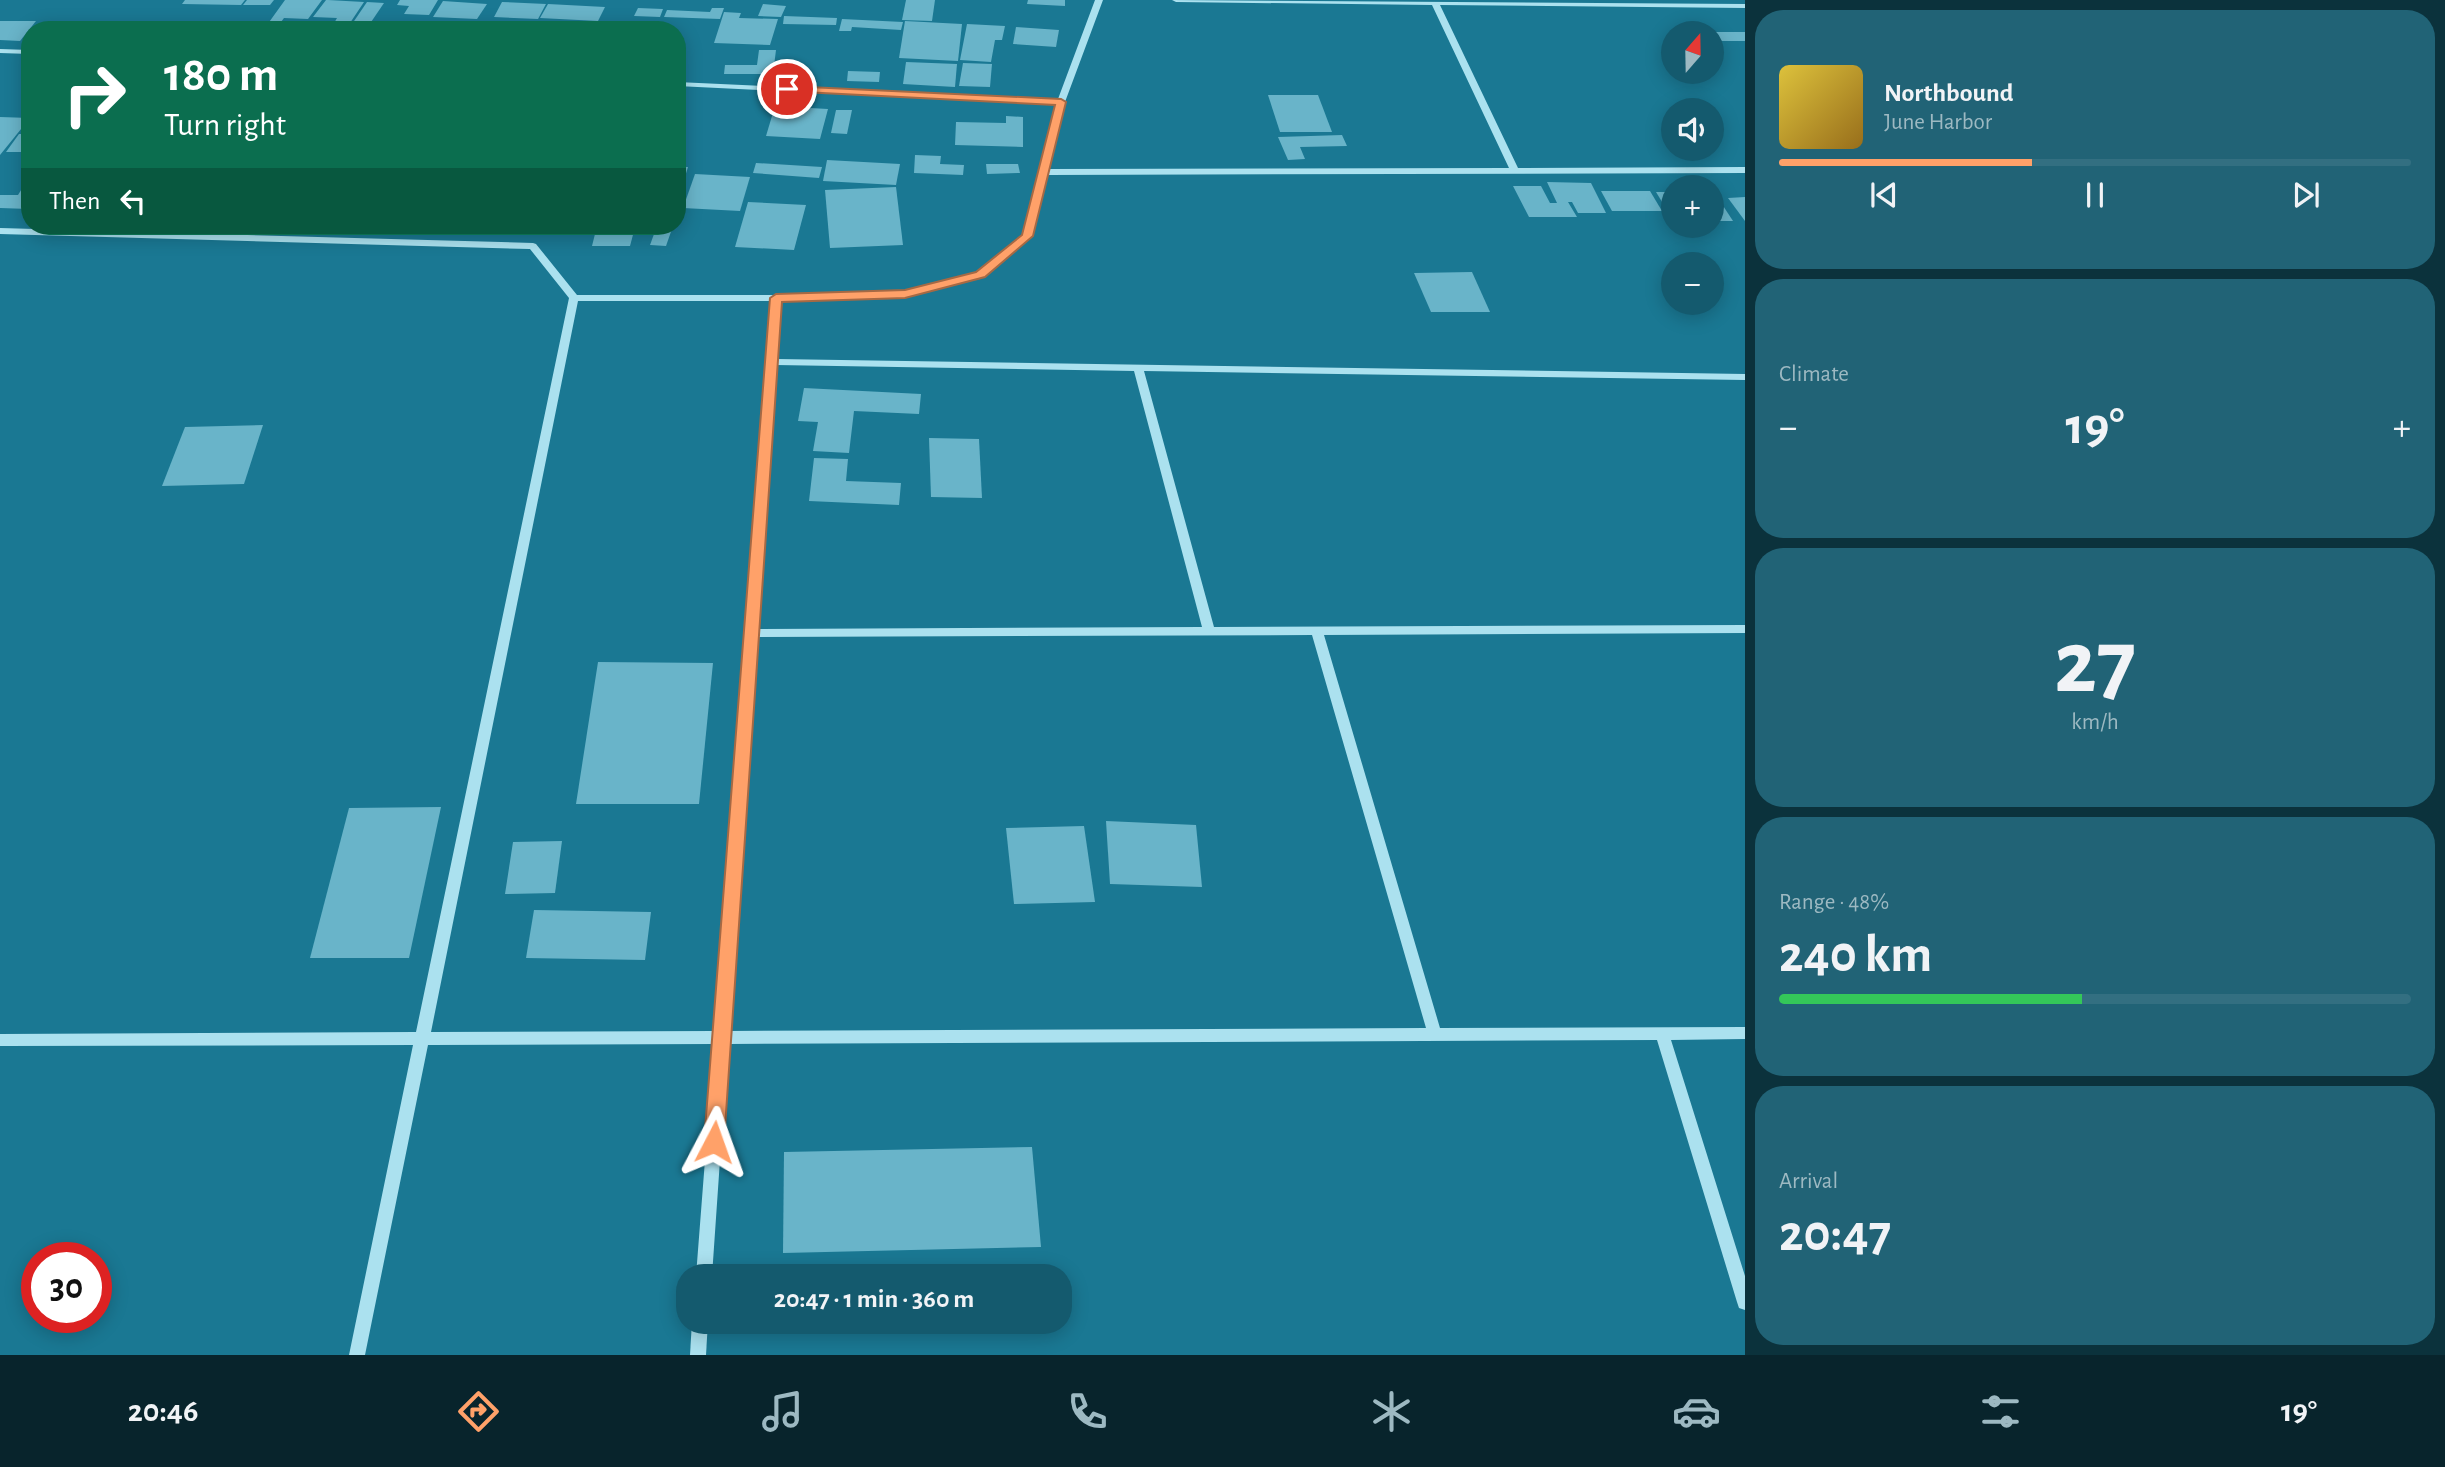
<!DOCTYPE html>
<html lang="en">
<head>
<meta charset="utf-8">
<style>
	body { margin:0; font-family:"Alegreya Sans",sans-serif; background:#216376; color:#f1f3f6; height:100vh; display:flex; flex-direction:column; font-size:26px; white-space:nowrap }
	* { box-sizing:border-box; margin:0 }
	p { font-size:23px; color:#9db9c2 }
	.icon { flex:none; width:38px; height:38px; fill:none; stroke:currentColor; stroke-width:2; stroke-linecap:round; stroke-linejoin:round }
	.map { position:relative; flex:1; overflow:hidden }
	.sheet { display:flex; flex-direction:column; gap:10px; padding:10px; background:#0b323c; width:700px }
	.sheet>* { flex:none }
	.banner { position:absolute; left:21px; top:21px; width:665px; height:214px; border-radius:28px; box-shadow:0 4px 18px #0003; background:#0b6e4f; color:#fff; overflow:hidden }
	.needle { width:46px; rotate:20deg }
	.fabs { position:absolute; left:1661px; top:21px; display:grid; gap:14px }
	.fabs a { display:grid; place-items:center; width:63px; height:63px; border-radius:50%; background:#145a6e; box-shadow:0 4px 18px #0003; font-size:35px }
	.speed { position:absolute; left:21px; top:1242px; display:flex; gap:14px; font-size:35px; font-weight:700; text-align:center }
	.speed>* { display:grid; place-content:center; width:91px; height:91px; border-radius:50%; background:#145a6e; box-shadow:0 4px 18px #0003; line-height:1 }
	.speed .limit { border:10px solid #d22; background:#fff; color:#111 }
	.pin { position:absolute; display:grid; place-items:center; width:60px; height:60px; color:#fff; margin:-30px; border:4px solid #fff; border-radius:50%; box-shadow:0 2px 7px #0007 }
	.me { position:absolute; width:77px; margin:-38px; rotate:4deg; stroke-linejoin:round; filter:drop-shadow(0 0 5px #0008) }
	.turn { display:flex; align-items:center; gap:24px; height:147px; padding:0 28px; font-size:32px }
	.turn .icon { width:91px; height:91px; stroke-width:2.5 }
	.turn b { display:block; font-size:49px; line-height:60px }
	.then { display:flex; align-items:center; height:66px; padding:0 28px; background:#0003; gap:14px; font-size:26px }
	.big { font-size:52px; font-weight:600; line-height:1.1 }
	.sheet .tile { flex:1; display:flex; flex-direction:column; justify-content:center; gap:10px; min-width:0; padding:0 24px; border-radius:28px; background:#216376 }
	.sheet .dial { align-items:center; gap:0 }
	.dial b { font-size:91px; line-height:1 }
	.song { display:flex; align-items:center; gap:21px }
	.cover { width:84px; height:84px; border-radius:10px; background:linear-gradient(135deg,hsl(50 70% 55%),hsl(40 70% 35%)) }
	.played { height:7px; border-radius:4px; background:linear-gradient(90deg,#ffa169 40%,#336f81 40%) }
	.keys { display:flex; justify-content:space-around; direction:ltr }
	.heat { display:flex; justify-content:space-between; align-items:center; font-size:38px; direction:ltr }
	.charge { height:10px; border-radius:5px; background:linear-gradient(90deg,#34c759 48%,#336f81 0) }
	.trip { position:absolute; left:676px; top:1264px; width:396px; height:70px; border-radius:28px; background:#145a6e; box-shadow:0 4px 18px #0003; font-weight:600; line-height:70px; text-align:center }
	.tab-bar { display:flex; height:112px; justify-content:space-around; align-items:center; background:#08242c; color:#9db9c2 }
	.tab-bar .icon { width:49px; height:49px }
	.tab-bar .selected { color:#ffa169 }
	.tab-bar b { font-size:32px; color:#f1f3f6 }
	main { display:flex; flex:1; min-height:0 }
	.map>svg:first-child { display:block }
</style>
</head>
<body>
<main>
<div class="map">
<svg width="1745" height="1355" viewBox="0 0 1745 1355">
	<rect width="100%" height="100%" fill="#1a7893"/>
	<g fill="#69b4c9">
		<polygon points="185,0 245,0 241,5 182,4"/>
		<polygon points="247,0 274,0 270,5 243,5"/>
		<polygon points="285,0 322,0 308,19 284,18 278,26 267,25"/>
		<polygon points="326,0 328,0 364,2 348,26 333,25 337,18 313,17"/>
		<polygon points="400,0 438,0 429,15 404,14 409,6 397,5"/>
		<polygon points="906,0 935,0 932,21 902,20"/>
		<polygon points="1028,0 1065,0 1065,6 1027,4"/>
		<polygon points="443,1 487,4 477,19 433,17"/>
		<polygon points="367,2 384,3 367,28 350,27"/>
		<polygon points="502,2 546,4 538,19 494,17"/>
		<polygon points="548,4 605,7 598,21 540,18"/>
		<polygon points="763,4 786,6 781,17 758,16"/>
		<polygon points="638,8 663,9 660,17 634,16"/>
		<polygon points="712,8 724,8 720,19 664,17 667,10 710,12"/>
		<polygon points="724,12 741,13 739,18 778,19 770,45 714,43"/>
		<polygon points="784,16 837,18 836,25 783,24"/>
		<polygon points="842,19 903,22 901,30 852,27 851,31 839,31"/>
		<polygon points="0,21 36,21 20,41 0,40"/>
		<polygon points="905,21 962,24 958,61 899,58"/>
		<polygon points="967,24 1005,26 1002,40 995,40 991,62 960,60"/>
		<polygon points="1016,27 1059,30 1056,47 1013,44"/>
		<rect x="1712" y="32" width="33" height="9"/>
		<polygon points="759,50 776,50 773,74 724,74 725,65 757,65"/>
		<polygon points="906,62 957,64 955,87 903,84"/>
		<polygon points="963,63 992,64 990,87 959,86"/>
		<polygon points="848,71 880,72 879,82 847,81"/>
		<polygon points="1268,95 1318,95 1332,132 1280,132"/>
		<polygon points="775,106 828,109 820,139 766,136"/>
		<polygon points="836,110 852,110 847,134 831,133"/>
		<polygon points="1006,116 1023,117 1023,147 955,145 956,122 1006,123"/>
		<polygon points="0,117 30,118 0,155"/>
		<polygon points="19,134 30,134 30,152 6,152"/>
		<polygon points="1342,135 1347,146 1300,147 1305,159 1288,160 1278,137"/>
		<polygon points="915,155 941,156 940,164 964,165 963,175 914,173"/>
		<polygon points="827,160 900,164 896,185 823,181"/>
		<polygon points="756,163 822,167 819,178 753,173"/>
		<polygon points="986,164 1018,164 1020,173 987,174"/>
		<polygon points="677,167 688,167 684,180 677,179"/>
		<polygon points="695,174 750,177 740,211 683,208"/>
		<polygon points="1547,182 1591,183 1606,213 1578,213 1572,202 1568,202 1577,217 1529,217 1513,186 1541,186 1550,203 1557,203"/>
		<polygon points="23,187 30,187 29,209 0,208 0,195 18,195"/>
		<polygon points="896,187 903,245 830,248 825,190"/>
		<polygon points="1601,191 1650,191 1662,211 1612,211"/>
		<polygon points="1656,192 1673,192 1673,220"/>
		<polygon points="1712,192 1714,192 1733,221 1712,221"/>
		<polygon points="1745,197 1745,221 1728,198"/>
		<polygon points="748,202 806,205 794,250 735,247"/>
		<polygon points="410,226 449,226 445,233 407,232"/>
		<polygon points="657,226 673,226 666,246 650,245"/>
		<polygon points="596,230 634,231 630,246 592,246"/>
		<polygon points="1472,272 1490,312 1431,312 1414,273"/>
		<polygon points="804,388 921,394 919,414 854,411 849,453 813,451 818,422 798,421"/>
		<polygon points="263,425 244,484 162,486 185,427"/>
		<polygon points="929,438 979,439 982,498 931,497"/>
		<polygon points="814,458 848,459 846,481 901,483 899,505 809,501"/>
		<polygon points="598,662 713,663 699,804 576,804"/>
		<polygon points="441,807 409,958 310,958 349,808"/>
		<polygon points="1106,821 1196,825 1202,887 1110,884"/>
		<polygon points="1084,826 1095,902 1014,904 1006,828"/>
		<polygon points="562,841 555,893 505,894 513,842"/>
		<polygon points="534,910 651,912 645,960 526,958"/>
		<polygon points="1032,1147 1041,1247 783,1253 784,1152"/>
	</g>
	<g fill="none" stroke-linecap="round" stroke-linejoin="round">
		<g fill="#abe1ef" fill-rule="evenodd">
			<path d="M1095,0H1103L1065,102L1048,169L1509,168L1432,5L1176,2L1172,0L1745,4V8L1440,5L1518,168L1745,167V173L1047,175L1032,236L983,276L905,297L781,301L777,359L1745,374V380L1144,371L1214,627L1745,625V633L1324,635L1440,1028L1745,1027V1039L1671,1040L1745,1276V1310L1739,1308L1737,1302L1657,1040L728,1044L712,1276H696L714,1044L428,1045L365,1355H349L413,1045L0,1046V1034L416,1032L569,298L530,249L0,234V228L533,243L536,244L577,295H776L905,291L977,272L1023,235L1056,104L677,86V82L1058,99ZM578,301H771L715,1031L431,1032ZM776,365L1134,371L1202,627L758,629ZM1312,635L1426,1028L729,1031L757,637Z"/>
			<polygon points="0,49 30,50 30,54 0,53"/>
			<polygon points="692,1321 708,1321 706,1355 690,1355"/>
		</g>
	</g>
	<polygon fill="#ffa169" stroke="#a66944" stroke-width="2" points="787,86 1061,99 1066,102 1033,236 985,277 905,298 782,302 724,1142 721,1149 714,1152 707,1149 704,1142 770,298 776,294 905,290 976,272 1022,235 1055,105 783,91 783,87"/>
</svg>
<div class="fabs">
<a><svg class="needle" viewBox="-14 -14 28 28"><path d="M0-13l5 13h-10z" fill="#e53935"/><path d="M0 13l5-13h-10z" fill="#9db9c2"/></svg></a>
<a><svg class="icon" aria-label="sound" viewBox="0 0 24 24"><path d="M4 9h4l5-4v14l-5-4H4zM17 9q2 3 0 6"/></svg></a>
<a>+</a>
<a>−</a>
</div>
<div class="speed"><div class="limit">30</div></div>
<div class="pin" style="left:787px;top:89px;background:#d93025"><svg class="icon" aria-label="arrive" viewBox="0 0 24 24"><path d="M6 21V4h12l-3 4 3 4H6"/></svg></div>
<svg class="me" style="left:714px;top:1142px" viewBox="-20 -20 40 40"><path d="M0-17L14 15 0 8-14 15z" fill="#ffa169" stroke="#fff" stroke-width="4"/></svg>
<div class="trip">20:47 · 1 min · 360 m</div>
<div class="banner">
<div class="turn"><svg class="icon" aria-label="right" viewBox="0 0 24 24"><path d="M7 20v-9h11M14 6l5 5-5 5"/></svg><div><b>180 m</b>Turn right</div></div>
<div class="then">Then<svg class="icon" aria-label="left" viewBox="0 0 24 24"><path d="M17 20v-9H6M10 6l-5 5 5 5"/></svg></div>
</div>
</div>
<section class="sheet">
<div class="tile">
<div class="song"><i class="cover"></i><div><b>Northbound</b><p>June Harbor</p></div></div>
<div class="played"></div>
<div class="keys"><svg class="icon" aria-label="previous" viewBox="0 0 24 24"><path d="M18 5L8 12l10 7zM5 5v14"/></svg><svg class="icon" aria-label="pause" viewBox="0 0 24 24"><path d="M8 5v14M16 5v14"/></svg><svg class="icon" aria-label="next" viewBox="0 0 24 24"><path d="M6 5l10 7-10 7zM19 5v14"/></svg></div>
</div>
<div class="tile"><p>Climate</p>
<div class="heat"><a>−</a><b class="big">19°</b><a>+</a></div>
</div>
<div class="tile dial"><b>27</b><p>km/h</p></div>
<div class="tile"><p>Range · 48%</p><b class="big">240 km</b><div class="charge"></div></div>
<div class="tile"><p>Arrival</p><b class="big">20:47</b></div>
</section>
</main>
<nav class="tab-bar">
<b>20:46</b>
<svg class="icon selected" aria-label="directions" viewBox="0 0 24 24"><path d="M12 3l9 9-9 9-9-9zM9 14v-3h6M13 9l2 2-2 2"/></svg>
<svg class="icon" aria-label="music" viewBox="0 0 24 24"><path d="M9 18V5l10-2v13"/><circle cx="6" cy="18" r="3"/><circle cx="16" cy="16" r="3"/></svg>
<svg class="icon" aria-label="phone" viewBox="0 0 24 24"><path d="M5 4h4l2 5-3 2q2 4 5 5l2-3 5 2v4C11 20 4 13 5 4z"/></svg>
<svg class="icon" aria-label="climate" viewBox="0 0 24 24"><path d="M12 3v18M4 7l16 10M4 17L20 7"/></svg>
<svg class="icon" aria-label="car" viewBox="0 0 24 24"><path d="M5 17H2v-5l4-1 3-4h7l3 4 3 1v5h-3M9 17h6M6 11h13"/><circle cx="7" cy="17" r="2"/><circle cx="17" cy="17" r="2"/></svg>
<svg class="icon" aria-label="filters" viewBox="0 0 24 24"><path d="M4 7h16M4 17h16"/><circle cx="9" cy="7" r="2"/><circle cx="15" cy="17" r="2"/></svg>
<b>19°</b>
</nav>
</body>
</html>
